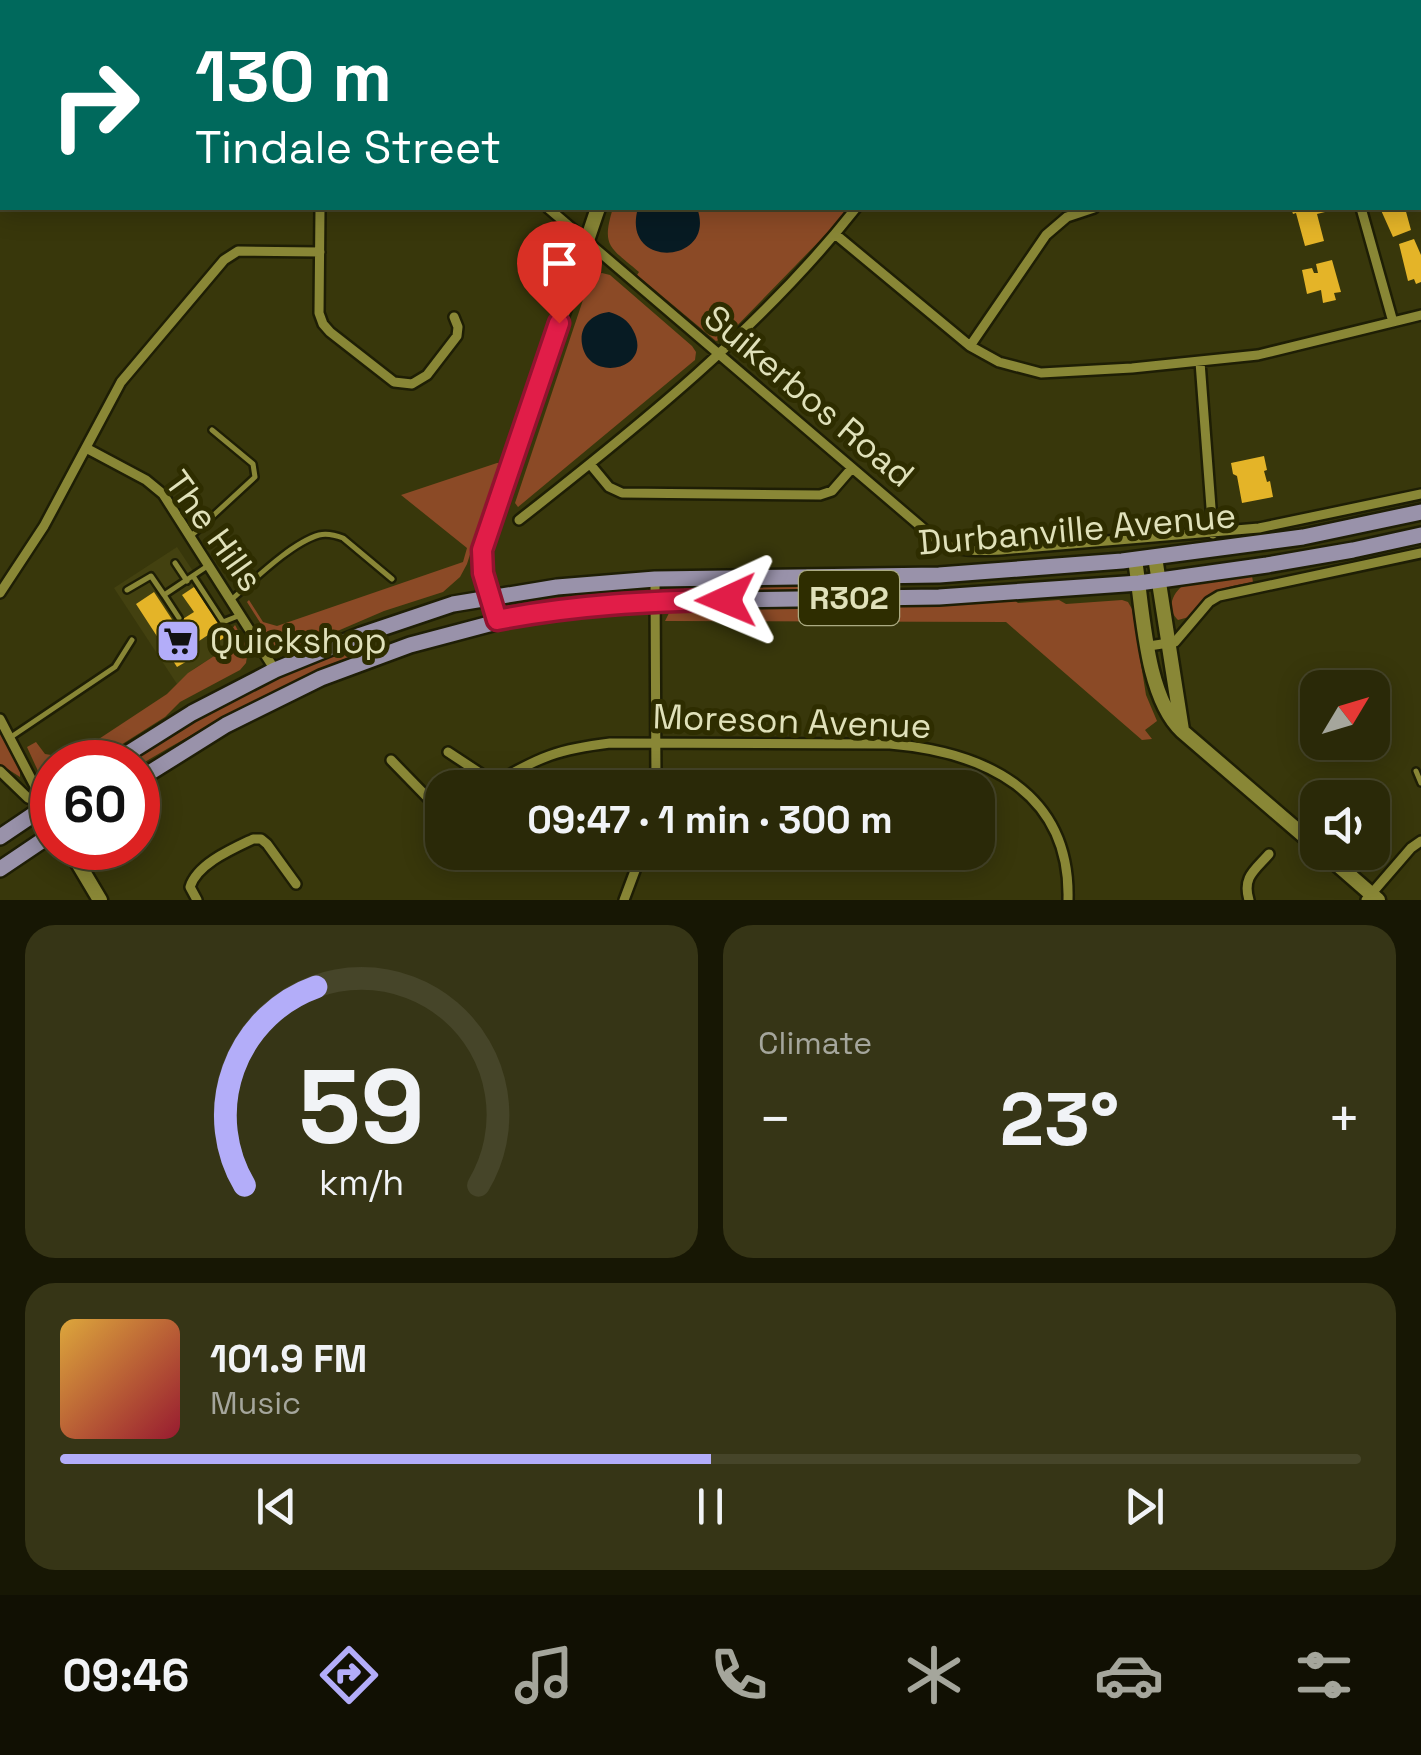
<!DOCTYPE html>
<meta charset="utf-8">
<style>
body{margin:0;font-family:"Space Grotesk",sans-serif;background:#363516;color:#f1f3f6;height:100vh;display:flex;flex-direction:column;font-size:38px;white-space:nowrap}
*{box-sizing:border-box;margin:0}
p{font-size:32px;color:#a5a69c}
.icon{flex:none;width:55px;height:55px;fill:none;stroke:currentColor;stroke-width:2;stroke-linecap:round;stroke-linejoin:round}
.map{position:relative;height:900px;overflow:hidden}
.sheet{display:flex;flex-direction:column;gap:25px;padding:25px;background:#171704;flex:1}
.sheet>*{flex:none}
.banner{position:absolute;left:0px;top:0px;width:1422px;height:210px;box-shadow:0 5px 25px #0003,0 0 0 2px #464529;background:#00695c;color:#fff;overflow:hidden}
.needle{width:65px;rotate:52deg}
.buttons{position:absolute;left:1300px;top:670px;display:grid;gap:20px}
.buttons a{display:grid;place-items:center;width:90px;height:90px;border-radius:20px;background:#2a2908;box-shadow:0 5px 25px #0003,0 0 0 2px #464529;font-size:50px}
.speed{position:absolute;left:30px;top:740px;display:flex;gap:20px;font-size:50px;font-weight:700;text-align:center}
.speed>*{display:grid;place-content:center;width:130px;height:130px;border-radius:50%;background:#2a2908;box-shadow:0 5px 25px #0003,0 0 0 2px #464529;line-height:1}
.speed .limit{border:15px solid #d22;background:#fff;color:#111}
.pin{position:absolute;display:grid;place-items:center;width:85px;height:85px;color:#fff;margin:-102px -42px;border-radius:50% 50% 50% 0;rotate:-45deg;box-shadow:0 0 10px #0007}
.pin .icon{rotate:45deg}
.me{position:absolute;width:110px;margin:-55px;rotate:269deg;stroke-linejoin:round;filter:drop-shadow(0 0 8px #0008)}
.turn{display:flex;align-items:center;gap:35px;height:210px;padding:0 30px;font-size:45px}
.turn .icon{width:130px;height:130px;stroke-width:2.5}
.turn b{display:block;font-size:70px;line-height:85px}
.big{font-size:75px;font-weight:600;line-height:1.1}
.sheet .widget{flex:1;display:flex;flex-direction:column;justify-content:center;gap:15px;min-width:0;padding:0 35px;border-radius:30px;background:#363516}
.sheet .dial{align-items:center;gap:0}
.dial svg{height:260px;overflow:visible;fill:none;stroke:#464529;stroke-width:7;stroke-linecap:round;text-anchor:middle}
.dial text{fill:#f1f3f6;stroke:none}
.song{display:flex;align-items:center;gap:30px}
.cover{width:120px;height:120px;border-radius:15px;background:linear-gradient(135deg,hsl(40 70% 55%),hsl(350 70% 35%))}
.played{height:10px;border-radius:5px;background:linear-gradient(90deg,#b3adf9 50%,#464529 50%)}
.keys{display:flex;justify-content:space-around;direction:ltr}
.heat{display:flex;justify-content:space-between;align-items:center;font-size:55px;direction:ltr}
.sheet .tiles{flex:1;display:grid;gap:25px;grid-template-columns:1fr 1fr}
.widget:last-child{grid-column:span 2}
.trip{position:absolute;left:425px;top:770px;width:570px;height:100px;border-radius:30px;background:#2a2908;box-shadow:0 5px 25px #0003,0 0 0 2px #464529;font-weight:600;line-height:100px;text-align:center}
.tab-bar{display:flex;height:160px;justify-content:space-around;align-items:center;background:#111003;color:#a5a69c}
.tab-bar .icon{width:70px;height:70px}
.tab-bar .on{color:#b3adf9}
.tab-bar b{font-size:45px;color:#f1f3f6}
.map>svg:first-child{display:block}
.built{fill:#434110}
.green{fill:#8b4a26}
.water{fill:#071b23}
.building{fill:#e4b428}
.lines{fill:none;stroke-linecap:round;stroke-linejoin:round}
.lane-casing{stroke:#1e1e05;stroke-width:10}
.street-casing{stroke:#1e1e05;stroke-width:14}
.secondary-casing{stroke:#1e1e05;stroke-width:19}
.primary-casing{stroke:#1e1e05;stroke-width:20}
.lane{stroke:#898736;stroke-width:5}
.street{stroke:#898736;stroke-width:9}
.secondary{stroke:#898736;stroke-width:14}
.primary{stroke:#9992aa;stroke-width:15}
.route-casing{stroke:#92132f;stroke-width:25}
.route{stroke:#e11d48;stroke-width:18}
.labels{text-anchor:middle;dominant-baseline:central;stroke-width:10;stroke-linejoin:round;paint-order:stroke}
.shield{fill:#2e2d00;stroke:#abab82;stroke-width:2.5}
.shield-label{font-size:32px;font-weight:bold;fill:#e0e1ba}
.street-label{font-size:35px;fill:#e0e1ba;stroke:#2e2d00}
.poi-label{font-size:35px;fill:#e0e1ba;stroke:#2e2d00;text-anchor:start}
</style>
<div class="map">
<svg width="1421" height="900" viewBox="0 0 1421 900">
<rect width="100%" height="100%" fill="#38370b"/>
<path class="built" d="M177,547L234,633L233,636L229,640L232,645L195,668L177,684L114,588Z"/>
<path class="green" d="M586,0H1119L1110,2H591Z
M613,208H848L832,228L725,338L716,341L637,275L639,272C610,247 601,247 613,208Z
M602,273L610,275L692,346L696,352L695,360L518,507L515,503L589,282L594,275Z
M497,463H499L467,564L460,577L443,592L384,611L291,651H281L275,646L247,602L249,600L263,622L277,626L463,562L467,548L401,495Z
M1252,576L1253,582C1218,589 1211,588 1189,617L1178,620C1166,609 1172,595 1182,586Z
M710,585H850V591L684,592V588Z
M1014,600L1018,603L1059,600L1066,604L1122,600L1128,602L1132,609L1146,695L1157,721L1145,730L1152,739L1142,740L1006,622L665,621L670,611L678,607L897,606Z
M235,625L248,649L246,663L240,670L180,702L165,717L94,762H52V787L43,782L27,747L36,742L45,754L70,758L167,694L188,673L231,645L228,640L233,636L232,629Z
M364,642L368,652C288,682 211,722 138,766V762H128C203,713 281,674 364,642Z
M0,731L20,771V777L0,764Z"/>
<path class="water" d="M638,208H697C718,264 620,271 638,208Z
M609,312C620,315 628,320 633,330C655,370 588,384 582,344C579,326 592,314 609,312Z"/>
<path class="building" d="M1291,208H1324L1325,212L1317,214L1324,241L1305,246L1296,213L1293,214Z
M1380,208H1405L1411,230L1393,237Z
M1414,239L1421,255V282L1416,284L1414,279L1408,281L1399,244Z
M1332,260L1341,292L1334,293L1336,300L1323,303L1321,290L1307,294L1302,270L1312,268L1314,273H1318L1316,264Z
M1264,456L1267,470L1264,471L1267,482L1270,481L1273,497L1242,503L1237,476L1233,474L1231,463Z
M194,587L227,636L214,644L208,635L190,647L196,656L177,667L136,604L154,592L175,624L194,612L182,595Z"/>
<g class="lines">
<defs>
<path id="lane" d="M1014,0L1016,2
M190,537L255,477L253,464L212,430
M175,563L187,581
M193,576L223,622L238,616
M127,590L151,576L164,595
M231,600C253,581 291,543 319,535C328,533 335,535 343,538L392,579
M179,618L164,595L209,565
M11,737L115,667L132,640
M1416,771L1421,783"/>
<path id="street" d="M324,0L325,2
M253,2L256,0
M1259,2L1264,0
M0,97L2,96
M1420,130H1421
M320,208L319,313L323,324L330,332L394,382L412,384L427,375L457,336L458,327L454,317
M548,208L933,537C954,553 976,551 1001,550L1259,528L1421,494
M1361,208L1393,322
M835,234L970,346L999,362L1041,373L1132,368L1258,355L1421,315
M970,346L1046,235L1067,217L1094,208
M1200,362L1213,534
M86,448L146,480L163,494L275,670
M590,464L609,487L622,493L820,495L832,491L852,468
M519,520C639,426 761,328 856,208
M655,579L656,788
M0,593L44,526L121,382L224,260L238,251L320,252
M1149,646L1175,642L1209,602L1219,596L1421,553
M0,719L38,792L44,808
M448,752L495,783C539,757 559,749 610,743L890,744C985,752 1071,792 1068,900
M391,760L427,797L442,808
M0,771L28,798L41,803
M197,900L190,887C197,864 232,849 253,839H261L267,844L296,884
M624,900L642,852
M1249,900C1242,877 1255,870 1269,854
M1366,900L1411,848L1421,841"/>
<path id="secondary" d="M1155,557L1182,730
M1135,560C1143,609 1145,696 1182,731L1318,848
M497,620L483,573L482,550L598,208
M69,848L100,900
M1323,852L1378,900"/>
<path id="primary" d="M537,0L542,2
M1185,2L1191,0
M114,762L192,713L275,670L361,635L453,604L557,587L655,579L939,575L1122,561L1303,537L1421,512
M138,780L226,725L321,678L410,645L527,614L655,601L939,597L1139,583L1267,565L1353,550L1421,535
M0,837L52,802
M0,869L52,834"/>
</defs>
<use href="#lane" class="lane-casing"/>
<use href="#street" class="street-casing"/>
<use href="#secondary" class="secondary-casing"/>
<use href="#primary" class="primary-casing"/>
<use href="#lane" class="lane"/>
<use href="#street" class="street"/>
<use href="#secondary" class="secondary"/>
<use href="#primary" class="primary"/>
</g>
<g class="lines">
<defs>
<path id="route" d="M559,323L482,550L483,573L497,620C573,605 649,601 726,600"/>
</defs>
<use href="#route" class="route-casing"/>
<use href="#route" class="route"/>
</g>
<defs>
<symbol id="supermarket-square" viewBox="-11 -11 22 22"><rect x="-9" y="-9" width="18" height="18" rx="4" fill="#b3adf9" stroke="#2e2d00"/><path d="M-6-5.5h2.5l.6 2H6L4.5 2H-2.5L-4.4-4H-6ZM-1.5 3.2a1.3 1.3 0 1 0 .1 0ZM3 3.2a1.3 1.3 0 1 0 .1 0Z" fill="#111"/></symbol>
</defs>
<g fill-rule="evenodd">
<use href="#supermarket-square" x="153" y="616" width="50" height="50"/>
</g>
<g class="labels">
<rect class="shield" x="799" y="571" width="100" height="54" rx="8"/>
<g class="shield-label">
<text x="849" y="598">R302</text>
</g>
<g class="street-label">
<text transform="translate(809 396) rotate(40)">Suikerbos Road</text>
<text transform="translate(1077 529) rotate(-5)">Durbanville Avenue</text>
<text transform="translate(214 531) rotate(54)">The Hills</text>
<text transform="translate(792 721) rotate(2)">Moreson Avenue</text>
</g>
<g class="poi-label">
<text x="210" y="641">Quickshop</text>
</g>
</g>
</svg>
<div class="buttons">
<a><svg class="needle" viewBox="-14 -14 28 28"><path d="M0-13l5 13h-10z" fill="#e53935"/><path d="M0 13l5-13h-10z" fill="#a5a69c"/></svg></a>
<a><svg class="icon" aria-label="sound" viewBox="0 0 24 24"><path d="M4 9h4l5-4v14l-5-4H4zM17 9q2 3 0 6"/></svg></a>
</div>
<div class="speed"><div class="limit">60</div></div>
<div class="pin" style="left:559px;top:323px;background:#d93025"><svg class="icon" aria-label="arrive" viewBox="0 0 24 24"><path d="M6 21V4h12l-3 4 3 4H6"/></svg></div>
<svg class="me" style="left:726px;top:600px" viewBox="-20 -20 40 40"><path d="M0-17L14 15 0 8-14 15z" fill="#e11d48" stroke="#fff" stroke-width="4"/></svg>
<div class="trip">09:47 · 1 min · 300 m</div>
<div class="banner">
<div class="turn"><svg class="icon" aria-label="right" viewBox="0 0 24 24"><path d="M7 20v-9h11M14 6l5 5-5 5"/></svg><div><b>130 m</b>Tindale Street</div></div>
</div>
</div>
<section class="sheet">
<div class="tiles">
<div class="widget dial"><svg viewBox="0 0 100 80">
<path d="M14 69A42 42 0 1 1 86 69"/>
<path d="M14 69A42 42 0 0 1 36 8" stroke="#b3adf9"/>
<text x="50" y="56" font-size="32" font-weight="700">59</text>
<text x="50" y="72" font-size="11">km/h</text>
</svg></div>
<div class="widget"><p>Climate</p>
<div class="heat"><a>−</a><b class="big">23°</b><a>+</a></div>
</div>
<div class="widget">
<div class="song"><i class="cover"></i><div><b>101.9 FM</b><p>Music</p></div></div>
<div class="played"></div>
<div class="keys"><svg class="icon" aria-label="previous" viewBox="0 0 24 24"><path d="M18 5L8 12l10 7zM5 5v14"/></svg><svg class="icon" aria-label="pause" viewBox="0 0 24 24"><path d="M8 5v14M16 5v14"/></svg><svg class="icon" aria-label="next" viewBox="0 0 24 24"><path d="M6 5l10 7-10 7zM19 5v14"/></svg></div>
</div>
</div>
</section>
<nav class="tab-bar">
<b>09:46</b>
<svg class="icon on" aria-label="directions" viewBox="0 0 24 24"><path d="M12 3l9 9-9 9-9-9zM9 14v-3h6M13 9l2 2-2 2"/></svg>
<svg class="icon" aria-label="music" viewBox="0 0 24 24"><path d="M9 18V5l10-2v13"/><circle cx="6" cy="18" r="3"/><circle cx="16" cy="16" r="3"/></svg>
<svg class="icon" aria-label="phone" viewBox="0 0 24 24"><path d="M5 4h4l2 5-3 2q2 4 5 5l2-3 5 2v4C11 20 4 13 5 4z"/></svg>
<svg class="icon" aria-label="climate" viewBox="0 0 24 24"><path d="M12 3v18M4 7l16 10M4 17L20 7"/></svg>
<svg class="icon" aria-label="car" viewBox="0 0 24 24"><path d="M5 17H2v-5l4-1 3-4h7l3 4 3 1v5h-3M9 17h6M6 11h13"/><circle cx="7" cy="17" r="2"/><circle cx="17" cy="17" r="2"/></svg>
<svg class="icon" aria-label="filters" viewBox="0 0 24 24"><path d="M4 7h16M4 17h16"/><circle cx="9" cy="7" r="2"/><circle cx="15" cy="17" r="2"/></svg>
</nav>
